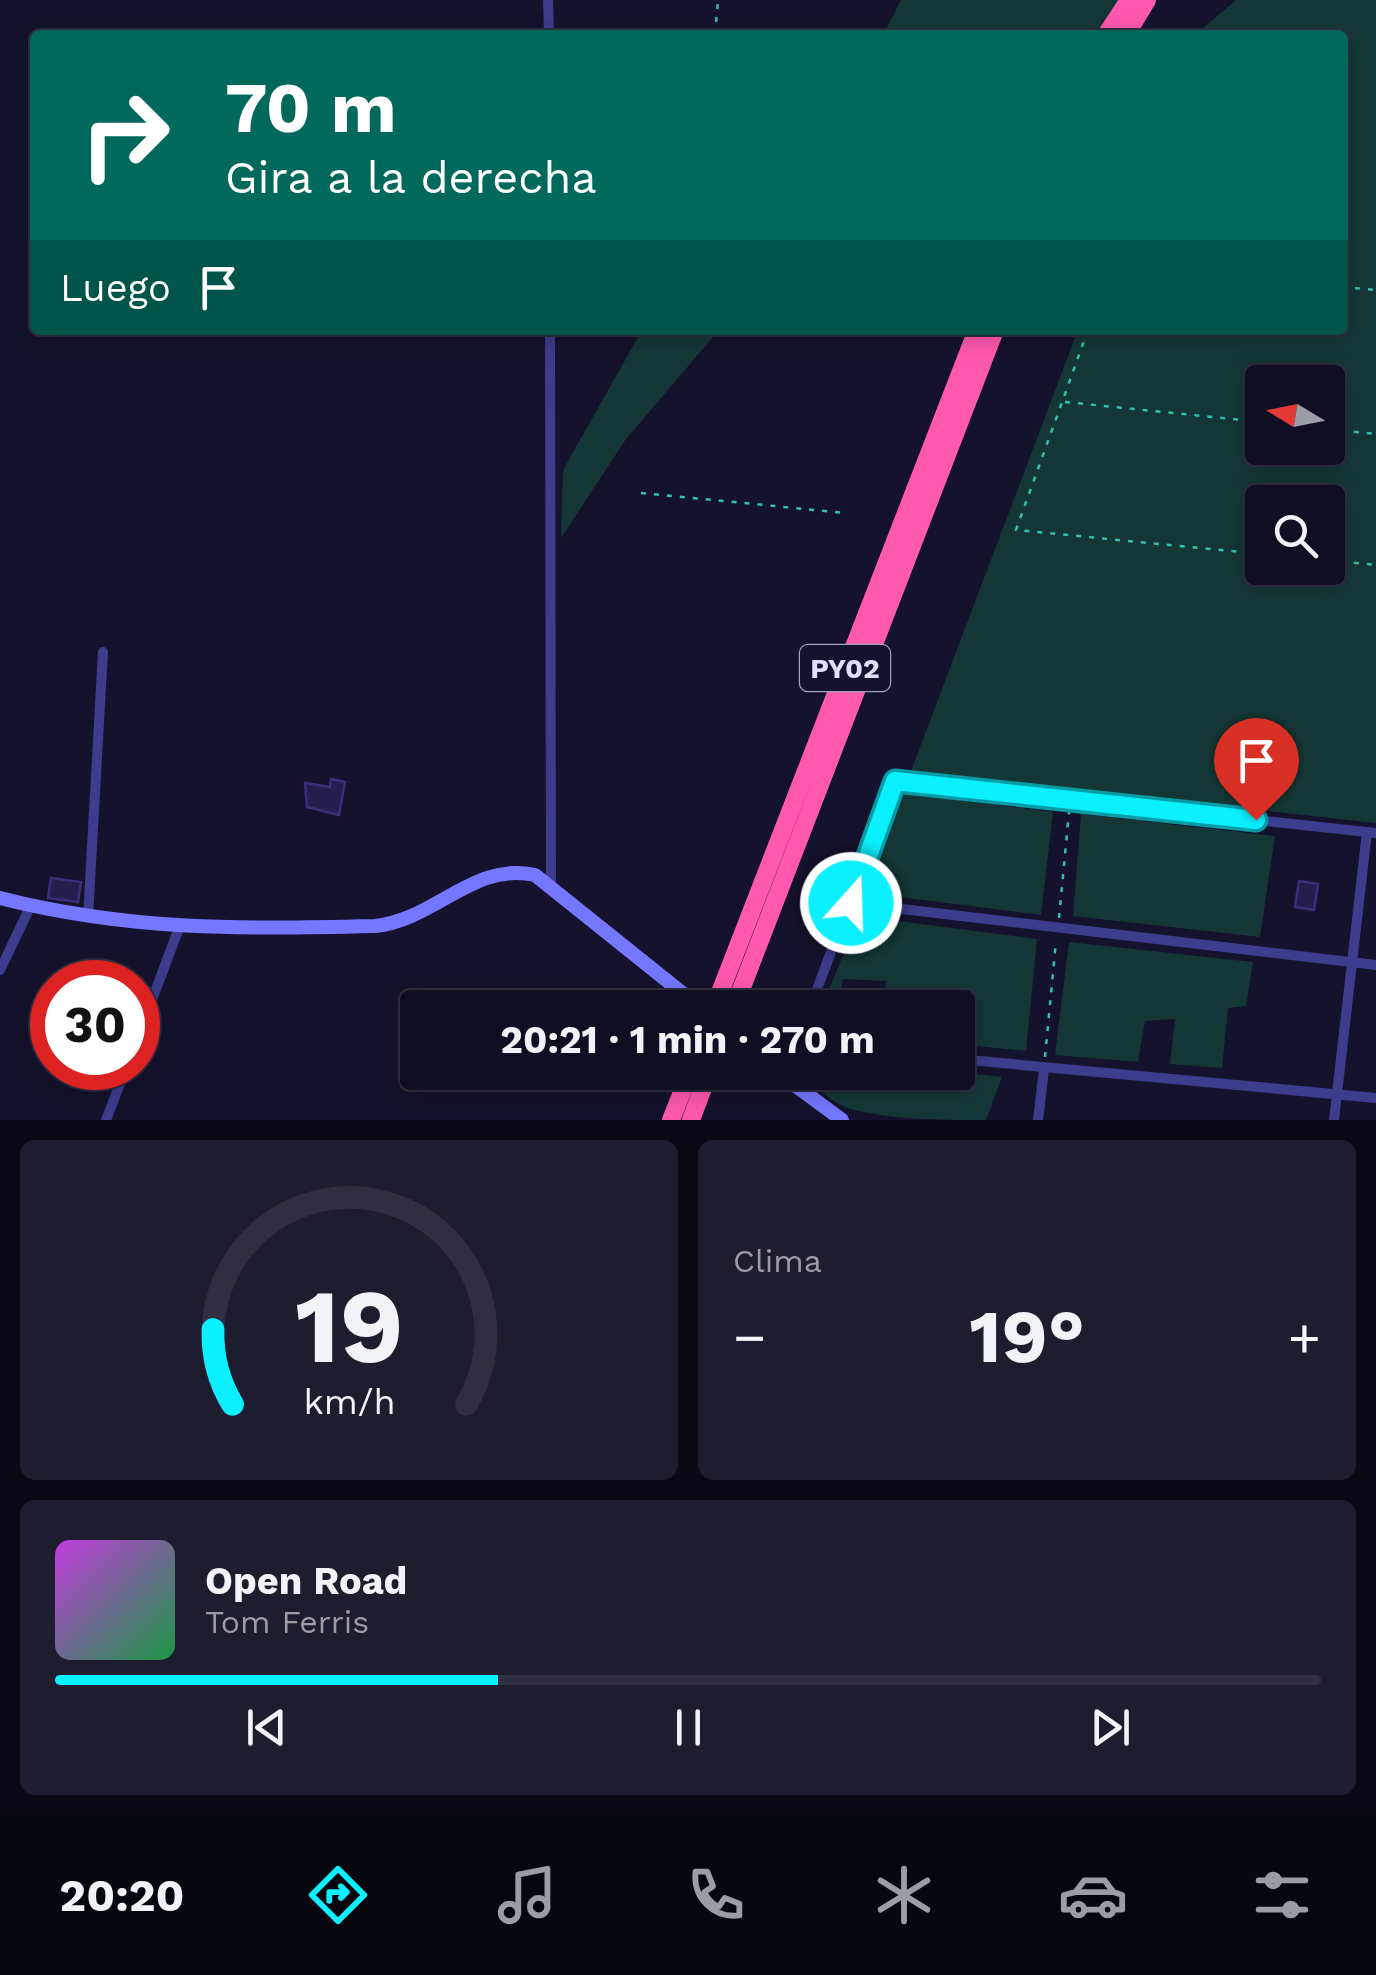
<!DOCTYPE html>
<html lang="es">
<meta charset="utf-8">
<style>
body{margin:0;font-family:"Work Sans",sans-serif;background:#1e1c2f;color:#f1f3f6;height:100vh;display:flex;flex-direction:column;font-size:38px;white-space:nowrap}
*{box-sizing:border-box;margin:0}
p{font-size:32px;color:#9c9ca5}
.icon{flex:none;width:55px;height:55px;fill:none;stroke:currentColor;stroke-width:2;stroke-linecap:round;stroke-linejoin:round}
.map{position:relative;height:1120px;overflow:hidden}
.side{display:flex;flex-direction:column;gap:20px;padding:20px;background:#090813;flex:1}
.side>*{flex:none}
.top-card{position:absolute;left:30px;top:30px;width:1318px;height:305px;border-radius:10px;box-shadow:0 5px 25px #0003,0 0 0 2px #302e40;background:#00695c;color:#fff;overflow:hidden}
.needle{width:65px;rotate:280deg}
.tools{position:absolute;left:1245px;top:365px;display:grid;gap:20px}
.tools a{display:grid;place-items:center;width:100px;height:100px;border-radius:10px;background:#100e22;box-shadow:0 5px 25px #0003,0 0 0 2px #302e40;font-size:50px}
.speed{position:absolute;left:30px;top:960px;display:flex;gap:20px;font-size:50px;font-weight:700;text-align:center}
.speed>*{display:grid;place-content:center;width:130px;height:130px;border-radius:50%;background:#100e22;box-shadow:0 5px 25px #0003,0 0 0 2px #302e40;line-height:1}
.speed .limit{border:15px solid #d22;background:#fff;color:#111}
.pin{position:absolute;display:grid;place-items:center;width:85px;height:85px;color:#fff;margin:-102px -42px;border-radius:50% 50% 50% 0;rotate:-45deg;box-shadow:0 0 10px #0007}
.pin .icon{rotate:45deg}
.me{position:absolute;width:110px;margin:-55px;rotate:20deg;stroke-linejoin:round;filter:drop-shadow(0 0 8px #0008)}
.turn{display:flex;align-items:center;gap:35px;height:210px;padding:0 30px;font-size:45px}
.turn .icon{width:130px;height:130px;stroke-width:2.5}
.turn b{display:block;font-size:70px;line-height:85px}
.then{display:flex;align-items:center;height:95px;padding:0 30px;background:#0003;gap:20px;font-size:38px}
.big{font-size:75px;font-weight:700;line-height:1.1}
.side .widget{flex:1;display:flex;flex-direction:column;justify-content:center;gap:15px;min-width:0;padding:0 35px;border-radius:15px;background:#1e1c2f}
.side .dial{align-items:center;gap:0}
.dial svg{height:260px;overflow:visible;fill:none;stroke:#302e40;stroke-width:7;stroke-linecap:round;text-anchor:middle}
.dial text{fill:#f1f3f6;stroke:none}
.song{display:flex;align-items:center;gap:30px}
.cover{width:120px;height:120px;border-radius:15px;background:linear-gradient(135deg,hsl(290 70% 55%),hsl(140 70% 35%))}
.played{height:10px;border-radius:5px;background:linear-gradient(90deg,#0af0ff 35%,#302e40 35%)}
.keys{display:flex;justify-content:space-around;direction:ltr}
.heat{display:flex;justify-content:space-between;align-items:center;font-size:55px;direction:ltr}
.side .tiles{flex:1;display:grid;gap:20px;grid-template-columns:1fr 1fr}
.widget:last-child{grid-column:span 2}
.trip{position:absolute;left:400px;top:990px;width:575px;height:100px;border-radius:10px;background:#100e22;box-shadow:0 5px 25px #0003,0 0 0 2px #302e40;font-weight:700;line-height:100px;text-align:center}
.tabs{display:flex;height:160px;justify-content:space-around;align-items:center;background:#06060e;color:#9c9ca5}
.tabs .icon{width:70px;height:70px}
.tabs .active{color:#0af0ff}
.tabs b{font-size:45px;color:#f1f3f6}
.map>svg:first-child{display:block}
.green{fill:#143735;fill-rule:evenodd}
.building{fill:#251d4e;stroke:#3b2f7b;stroke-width:2.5}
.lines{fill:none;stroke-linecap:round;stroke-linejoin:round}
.path{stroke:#30c1b2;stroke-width:2.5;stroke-dasharray:5 8;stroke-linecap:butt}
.street{stroke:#3c3d8c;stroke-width:10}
.secondary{stroke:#7577ff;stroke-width:14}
.highway{stroke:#ff59af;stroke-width:18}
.route-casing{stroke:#069ca6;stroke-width:25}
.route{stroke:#0af0ff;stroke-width:18}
.labels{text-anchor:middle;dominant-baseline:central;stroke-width:10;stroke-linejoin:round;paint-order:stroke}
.shield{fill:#15122d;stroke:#a3a1c0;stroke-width:2.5}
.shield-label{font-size:28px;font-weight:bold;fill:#e0deff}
</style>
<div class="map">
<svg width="1376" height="1120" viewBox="0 0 1376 1120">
<rect width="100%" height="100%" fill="#15122d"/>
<path class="green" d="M901,0H1139L1113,35H883Z
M1236,0H1376V823L911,771L1078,330H1342V35H1195ZM1328,382V448H1262V382ZM1262,502H1328V568H1262Z
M642,330H719L626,439L561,538L563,470Z
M904,793L1053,812L1041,915L868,893Z
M1081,814L1275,836L1260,937L1073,916Z
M859,916L1037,939L1026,1051L958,1044V1008L884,1007L886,981L843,979L836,1007H822Z
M1069,942L1253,962L1246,1006L1228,1008L1222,1068L1170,1064L1175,1019L1145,1021L1138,1062L1055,1055Z
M958,1072L1002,1077L986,1120C942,1120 884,1120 844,1107C828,1099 814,1084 799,1074Z"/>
<path class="building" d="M331,779L345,782L339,815L307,807L305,783L330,787Z
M51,878L81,882L78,902L48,898Z
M1299,881L1318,884L1314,910L1295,907Z"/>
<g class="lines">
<path class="path" d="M715,35L718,0
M1342,287L1376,290
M1088,330L1016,530L1262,554
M1065,402L1262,422
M1328,429L1376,434
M641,493L846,513
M1328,560L1376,565
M1059,918L1069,812
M1045,1057L1056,941"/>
<path class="street" d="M548,0L549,35
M550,330L551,889
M851,903L1376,965
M88,917L103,652
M0,970L31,905
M810,1008L895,781L1376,833
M138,1037L179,928
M958,1059L1376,1098
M106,1120L126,1068
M1038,1120L1044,1069
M1334,1120L1367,832"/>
<path class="secondary" d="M0,898C130,931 242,929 375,926C435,920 474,861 535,875L701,1008
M777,1072L842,1120"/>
<path class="highway" d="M1106,35L1129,0
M1126,35L1147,0
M714,1008L977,330
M734,1008L995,330
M671,1120L690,1072
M691,1120L709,1072"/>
</g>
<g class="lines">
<defs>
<path id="route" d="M851,903L895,781L1256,820"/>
</defs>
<use href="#route" class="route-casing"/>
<use href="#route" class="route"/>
</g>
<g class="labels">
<rect class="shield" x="800" y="645" width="90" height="46" rx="8"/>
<g class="shield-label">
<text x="845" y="668">PY02</text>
</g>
</g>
</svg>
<div class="tools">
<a><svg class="needle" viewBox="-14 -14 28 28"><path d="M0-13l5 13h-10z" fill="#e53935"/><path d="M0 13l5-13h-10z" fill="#9c9ca5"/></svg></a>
<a><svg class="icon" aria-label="search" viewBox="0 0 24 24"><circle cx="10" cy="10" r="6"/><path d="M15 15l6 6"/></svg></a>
</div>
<div class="speed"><div class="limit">30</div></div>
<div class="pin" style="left:1256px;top:820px;background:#d93025"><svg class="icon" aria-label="arrive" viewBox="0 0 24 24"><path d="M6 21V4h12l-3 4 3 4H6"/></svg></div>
<svg class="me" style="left:851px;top:903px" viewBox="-20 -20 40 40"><circle r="17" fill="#0af0ff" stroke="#fff" stroke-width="3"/><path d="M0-11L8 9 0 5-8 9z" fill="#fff"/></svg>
<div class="trip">20:21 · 1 min · 270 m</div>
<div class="top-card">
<div class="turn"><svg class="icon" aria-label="right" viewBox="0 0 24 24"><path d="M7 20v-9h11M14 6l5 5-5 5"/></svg><div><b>70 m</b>Gira a la derecha</div></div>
<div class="then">Luego<svg class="icon" aria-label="arrive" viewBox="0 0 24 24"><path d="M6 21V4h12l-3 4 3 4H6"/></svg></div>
</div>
</div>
<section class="side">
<div class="tiles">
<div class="widget dial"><svg viewBox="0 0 100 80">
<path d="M14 69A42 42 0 1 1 86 69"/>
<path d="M14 69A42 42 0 0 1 8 46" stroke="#0af0ff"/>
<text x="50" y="56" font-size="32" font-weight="700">19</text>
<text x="50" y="72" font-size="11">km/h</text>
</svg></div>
<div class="widget"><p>Clima</p>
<div class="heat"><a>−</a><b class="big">19°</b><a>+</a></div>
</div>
<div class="widget">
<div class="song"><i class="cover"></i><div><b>Open Road</b><p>Tom Ferris</p></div></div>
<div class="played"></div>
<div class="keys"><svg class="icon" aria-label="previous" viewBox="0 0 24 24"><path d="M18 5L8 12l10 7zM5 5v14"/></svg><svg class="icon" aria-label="pause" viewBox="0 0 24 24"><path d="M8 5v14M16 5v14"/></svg><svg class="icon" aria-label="next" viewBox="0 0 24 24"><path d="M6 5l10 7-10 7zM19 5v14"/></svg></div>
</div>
</div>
</section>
<nav class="tabs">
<b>20:20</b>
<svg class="icon active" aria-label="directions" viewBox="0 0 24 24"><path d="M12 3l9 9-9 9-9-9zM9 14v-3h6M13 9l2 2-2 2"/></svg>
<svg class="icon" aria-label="music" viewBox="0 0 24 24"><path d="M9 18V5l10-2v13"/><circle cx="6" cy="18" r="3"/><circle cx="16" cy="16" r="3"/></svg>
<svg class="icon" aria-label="phone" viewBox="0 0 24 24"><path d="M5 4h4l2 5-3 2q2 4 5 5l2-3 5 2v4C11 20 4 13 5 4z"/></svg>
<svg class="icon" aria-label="climate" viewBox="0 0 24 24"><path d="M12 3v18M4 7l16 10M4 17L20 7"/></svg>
<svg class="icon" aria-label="car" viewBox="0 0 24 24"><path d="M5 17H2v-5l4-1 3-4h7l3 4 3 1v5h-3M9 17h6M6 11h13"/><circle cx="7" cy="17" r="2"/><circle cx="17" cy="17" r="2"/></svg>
<svg class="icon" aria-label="filters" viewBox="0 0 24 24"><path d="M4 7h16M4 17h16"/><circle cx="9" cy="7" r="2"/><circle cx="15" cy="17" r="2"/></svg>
</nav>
